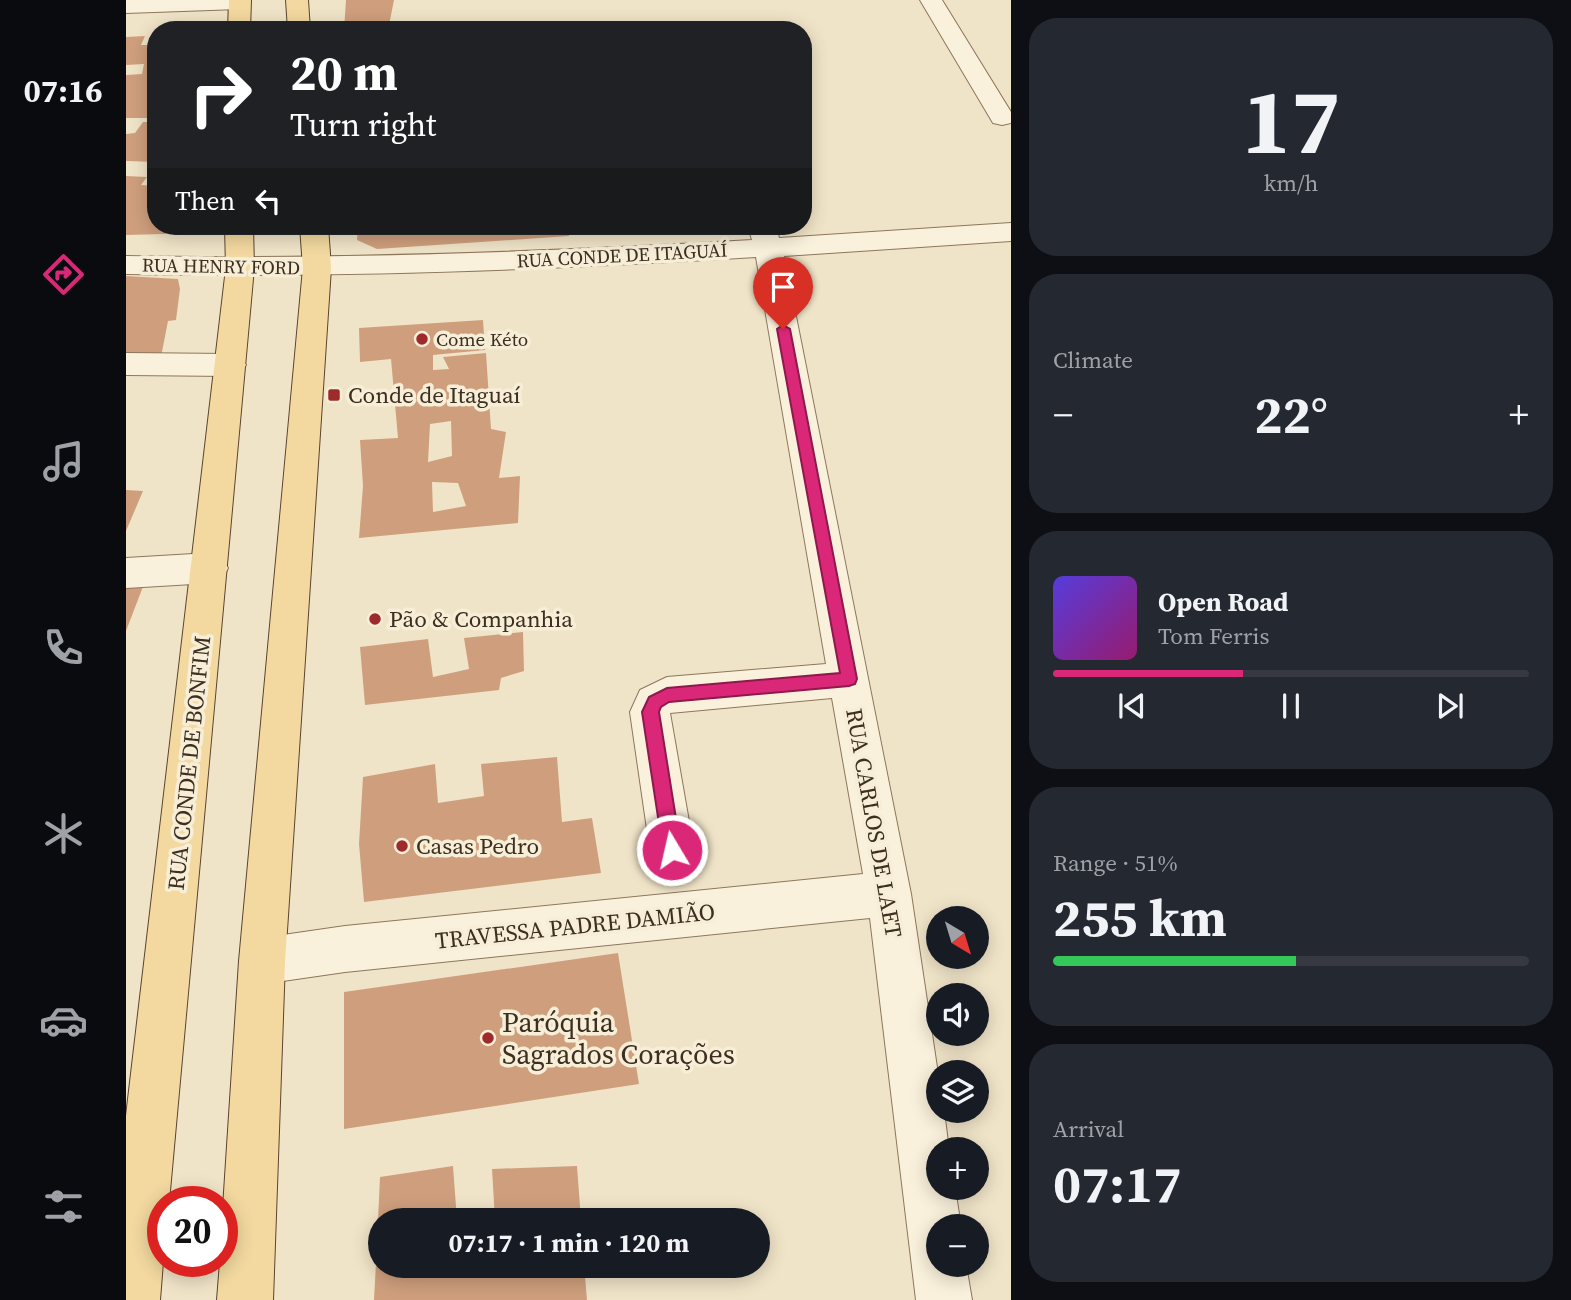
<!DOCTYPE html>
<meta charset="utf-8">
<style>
body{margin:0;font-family:"Source Serif 4",serif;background:#242831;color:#f1f3f6;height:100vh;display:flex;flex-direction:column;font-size:26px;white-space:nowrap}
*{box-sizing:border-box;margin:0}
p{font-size:23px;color:#9ea1a6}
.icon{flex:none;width:38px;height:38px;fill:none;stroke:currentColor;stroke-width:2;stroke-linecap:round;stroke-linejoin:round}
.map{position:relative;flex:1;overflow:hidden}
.drawer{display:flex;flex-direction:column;gap:18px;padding:18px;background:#0d0f14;width:560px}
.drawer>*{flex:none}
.banner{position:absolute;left:21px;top:21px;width:665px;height:214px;border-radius:28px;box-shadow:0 4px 18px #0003;background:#202124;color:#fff;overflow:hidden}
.needle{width:46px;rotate:142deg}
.fabs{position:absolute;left:800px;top:906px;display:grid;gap:14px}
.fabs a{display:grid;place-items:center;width:63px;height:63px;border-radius:50%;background:#171b24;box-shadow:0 4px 18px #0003;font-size:35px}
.speed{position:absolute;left:21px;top:1186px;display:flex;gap:14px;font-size:35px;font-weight:700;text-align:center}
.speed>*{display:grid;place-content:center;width:91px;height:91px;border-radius:50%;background:#171b24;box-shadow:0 4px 18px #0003;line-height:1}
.speed .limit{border:10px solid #d22;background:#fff;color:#111}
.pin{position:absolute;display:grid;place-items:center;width:60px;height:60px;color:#fff;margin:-72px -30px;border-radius:50% 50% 50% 0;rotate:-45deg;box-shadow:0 0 7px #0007}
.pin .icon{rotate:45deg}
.me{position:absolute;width:77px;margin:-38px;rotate:351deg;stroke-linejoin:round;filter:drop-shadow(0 0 5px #0008)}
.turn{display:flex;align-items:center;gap:24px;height:147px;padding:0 28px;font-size:32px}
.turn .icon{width:91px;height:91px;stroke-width:2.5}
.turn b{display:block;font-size:49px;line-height:60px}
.then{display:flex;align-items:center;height:66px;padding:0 28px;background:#0003;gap:14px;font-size:26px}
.big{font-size:52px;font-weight:700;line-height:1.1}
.drawer .tile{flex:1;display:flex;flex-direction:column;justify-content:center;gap:10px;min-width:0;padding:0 24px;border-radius:28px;background:#242831}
.drawer .dial{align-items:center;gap:0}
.dial b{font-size:91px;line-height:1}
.song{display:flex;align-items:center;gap:21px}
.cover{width:84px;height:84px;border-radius:10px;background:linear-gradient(135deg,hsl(250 70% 55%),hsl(320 70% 35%))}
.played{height:7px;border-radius:4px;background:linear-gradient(90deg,#db2777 40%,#363941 40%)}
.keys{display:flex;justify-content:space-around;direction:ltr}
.heat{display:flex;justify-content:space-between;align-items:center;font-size:38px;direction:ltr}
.charge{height:10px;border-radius:5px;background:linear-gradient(90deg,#34c759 51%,#363941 0)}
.trip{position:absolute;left:242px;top:1208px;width:402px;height:70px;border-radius:35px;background:#171b24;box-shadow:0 4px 18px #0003;font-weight:700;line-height:70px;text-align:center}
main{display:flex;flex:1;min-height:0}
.menu{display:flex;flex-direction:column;width:126px;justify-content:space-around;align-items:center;background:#090b0e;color:#9ea1a6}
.menu .icon{width:49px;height:49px}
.menu .selected{color:#db2777}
.menu b{font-size:32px;color:#f1f3f6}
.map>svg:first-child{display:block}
.building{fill:#cf9f7d;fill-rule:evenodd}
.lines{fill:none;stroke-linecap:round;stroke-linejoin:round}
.minor-casing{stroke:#8d765c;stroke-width:2}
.major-casing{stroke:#5b4430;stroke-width:2}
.minor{fill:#faf1dc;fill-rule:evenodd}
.major{fill:#f3d9a0;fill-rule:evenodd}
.route{fill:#db2777;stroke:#8e194d;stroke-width:2}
.poi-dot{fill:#9e2a2b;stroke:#f7eed8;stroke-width:2.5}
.labels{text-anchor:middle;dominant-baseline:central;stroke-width:7;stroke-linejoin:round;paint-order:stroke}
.far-street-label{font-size:19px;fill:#3d2e20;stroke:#f7eed8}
.far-poi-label{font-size:19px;fill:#3d2e20;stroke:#f7eed8;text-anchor:start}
.poi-label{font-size:23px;fill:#3d2e20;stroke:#f7eed8;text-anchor:start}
.street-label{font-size:23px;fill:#3d2e20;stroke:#f7eed8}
.near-poi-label{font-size:28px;fill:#3d2e20;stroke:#f7eed8;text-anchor:start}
</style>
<main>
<nav class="menu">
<b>07:16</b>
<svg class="icon selected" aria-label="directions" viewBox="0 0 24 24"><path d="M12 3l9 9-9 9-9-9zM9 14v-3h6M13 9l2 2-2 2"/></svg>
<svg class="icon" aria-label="music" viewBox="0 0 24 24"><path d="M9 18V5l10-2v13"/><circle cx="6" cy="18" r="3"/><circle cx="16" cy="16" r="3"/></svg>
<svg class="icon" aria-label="phone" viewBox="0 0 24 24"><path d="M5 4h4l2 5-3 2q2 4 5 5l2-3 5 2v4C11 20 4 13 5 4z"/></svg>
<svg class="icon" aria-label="climate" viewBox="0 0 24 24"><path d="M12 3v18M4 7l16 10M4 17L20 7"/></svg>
<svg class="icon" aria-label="car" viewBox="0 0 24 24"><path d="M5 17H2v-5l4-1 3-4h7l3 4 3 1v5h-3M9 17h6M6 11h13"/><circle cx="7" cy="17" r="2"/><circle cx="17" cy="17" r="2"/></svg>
<svg class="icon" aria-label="filters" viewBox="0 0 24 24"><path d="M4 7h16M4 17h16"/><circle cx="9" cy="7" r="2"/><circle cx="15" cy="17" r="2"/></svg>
</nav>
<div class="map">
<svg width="885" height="1300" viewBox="0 0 885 1300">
<rect width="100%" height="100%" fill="#f0e4c8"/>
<path class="building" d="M220,0H268L262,30H218Z
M19,36L15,45H30V118H0V75L16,74L18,64L0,65V37Z
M17,122H30V162L0,161V134L9,133Z
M0,176L21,177L15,185L30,186V226H53L39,234L0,235Z
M232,226H440L443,236L251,249L231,240Z
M0,276L52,279L54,289L50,320L42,321L35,357L0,356Z
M357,320L359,350L307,355V370L323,369L317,357L360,353L365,429L380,432L373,478L394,476L392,523L233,538L237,486L234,440L272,438L265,359L234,362L233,328ZM325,421L326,456L302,462L304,424ZM306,482L332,483L340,506L307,512Z
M0,490L17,491L0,531Z
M0,584H18L0,631Z
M397,632L398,671L375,678L373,690L239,705L234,647L302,639L307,677L343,669L338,638Z
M431,757L436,822L466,818L475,873L238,902L233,844L237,777L309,764L312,803L358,796L355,764Z
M492,953L513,1084L218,1129V992Z
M327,1166L331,1220H252L254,1177Z
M451,1166L455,1220H369L366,1169Z
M252,1226H254V1265H458L461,1300H248Z"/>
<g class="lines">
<defs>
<path id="minor" d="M0,0H123L124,2L121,7L113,9L0,13Z
M794,0H816L885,112V123L876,125L867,123Z
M885,223V241L658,256L785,894L812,1074V1111H818L823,1150H812V1188H829L835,1227H812V1265H840L846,1300H790L744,918L219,972L136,984L120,977L113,961L120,945L136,938L219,926L737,874L706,698L544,713L568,850L561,865L546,871L531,865L524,850L504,712L514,690L541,677L700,664L630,257C420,270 210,278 0,274V256C209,260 417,252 626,240L622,226H650L653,238Z
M0,353L104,354L115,357L120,365L115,373L104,376L0,375Z
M84,553L97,558L102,568L97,578L84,583L0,588V558Z"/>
<path id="major" d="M103,0H125L124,30H102Z
M160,0H182L184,30H162Z
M99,226H127L128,268L43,1202H37V1262L34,1300H0V1116L100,268Z
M174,226H202L205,268L159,961L147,1300H91L94,1262H96V1223L113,961L177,268Z"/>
</defs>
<use href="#minor" class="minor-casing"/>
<use href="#major" class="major-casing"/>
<use href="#minor" class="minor"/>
<use href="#major" class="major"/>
</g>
<path class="route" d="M657,325L664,329L731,679L729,684L723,686L543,702L535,707L533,712L555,850L553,856L546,859L540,856L537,850L516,712L523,697L541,688L714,673L651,329Z"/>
<g class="poi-dot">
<circle cx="296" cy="339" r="7"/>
<rect x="201" y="388" width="14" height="14" rx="3.5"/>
<circle cx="249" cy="619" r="7"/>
<circle cx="276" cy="846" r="7"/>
<circle cx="362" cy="1038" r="7"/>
</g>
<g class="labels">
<g class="far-street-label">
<text transform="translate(496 255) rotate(-3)">RUA CONDE DE ITAGUAÍ</text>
<text transform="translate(95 266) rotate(1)">RUA HENRY FORD</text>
</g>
<g class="far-poi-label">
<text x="310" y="339">Come Kéto</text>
</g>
<g class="poi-label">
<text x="222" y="395">Conde de Itaguaí</text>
<text x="263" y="619">Pão &amp; Companhia</text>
<text x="290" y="846">Casas Pedro</text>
</g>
<g class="street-label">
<text transform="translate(63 763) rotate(-84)">RUA CONDE DE BONFIM</text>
<text transform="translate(748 823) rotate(80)">RUA CARLOS DE LAET</text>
<text transform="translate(449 926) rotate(-6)">TRAVESSA PADRE DAMIÃO</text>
</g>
<g class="near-poi-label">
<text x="376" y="1022">Paróquia<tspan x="376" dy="32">Sagrados Corações</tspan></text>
</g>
</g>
</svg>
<div class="fabs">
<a><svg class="needle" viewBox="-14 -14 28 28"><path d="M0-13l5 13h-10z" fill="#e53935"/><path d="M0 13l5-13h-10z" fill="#9ea1a6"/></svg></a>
<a><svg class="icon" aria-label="sound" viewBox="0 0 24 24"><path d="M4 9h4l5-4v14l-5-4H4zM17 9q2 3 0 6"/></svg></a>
<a><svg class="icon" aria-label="layers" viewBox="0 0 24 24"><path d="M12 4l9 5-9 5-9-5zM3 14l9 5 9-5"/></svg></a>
<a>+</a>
<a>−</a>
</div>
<div class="speed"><div class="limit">20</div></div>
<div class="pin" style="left:657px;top:329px;background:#d93025"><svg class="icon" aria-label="arrive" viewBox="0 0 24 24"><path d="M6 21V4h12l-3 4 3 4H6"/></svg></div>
<svg class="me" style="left:546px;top:850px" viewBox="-20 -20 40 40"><circle r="17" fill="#db2777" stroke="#fff" stroke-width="3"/><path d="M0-11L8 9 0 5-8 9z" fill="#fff"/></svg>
<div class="trip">07:17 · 1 min · 120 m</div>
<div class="banner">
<div class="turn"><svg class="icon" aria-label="right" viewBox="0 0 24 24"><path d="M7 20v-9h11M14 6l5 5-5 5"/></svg><div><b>20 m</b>Turn right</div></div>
<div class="then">Then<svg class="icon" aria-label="left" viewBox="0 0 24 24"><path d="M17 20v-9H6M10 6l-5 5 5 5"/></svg></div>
</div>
</div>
<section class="drawer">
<div class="tile dial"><b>17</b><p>km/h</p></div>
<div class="tile"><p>Climate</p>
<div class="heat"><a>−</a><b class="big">22°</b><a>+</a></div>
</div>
<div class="tile">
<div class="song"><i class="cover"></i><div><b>Open Road</b><p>Tom Ferris</p></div></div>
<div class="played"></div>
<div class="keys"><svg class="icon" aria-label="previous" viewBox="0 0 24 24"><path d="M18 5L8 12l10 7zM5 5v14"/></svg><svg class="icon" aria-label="pause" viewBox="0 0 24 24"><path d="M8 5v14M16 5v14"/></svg><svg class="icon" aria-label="next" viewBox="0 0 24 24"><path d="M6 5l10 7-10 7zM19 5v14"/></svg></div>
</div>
<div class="tile"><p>Range · 51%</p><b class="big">255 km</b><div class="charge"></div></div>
<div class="tile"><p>Arrival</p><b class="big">07:17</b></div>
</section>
</main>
